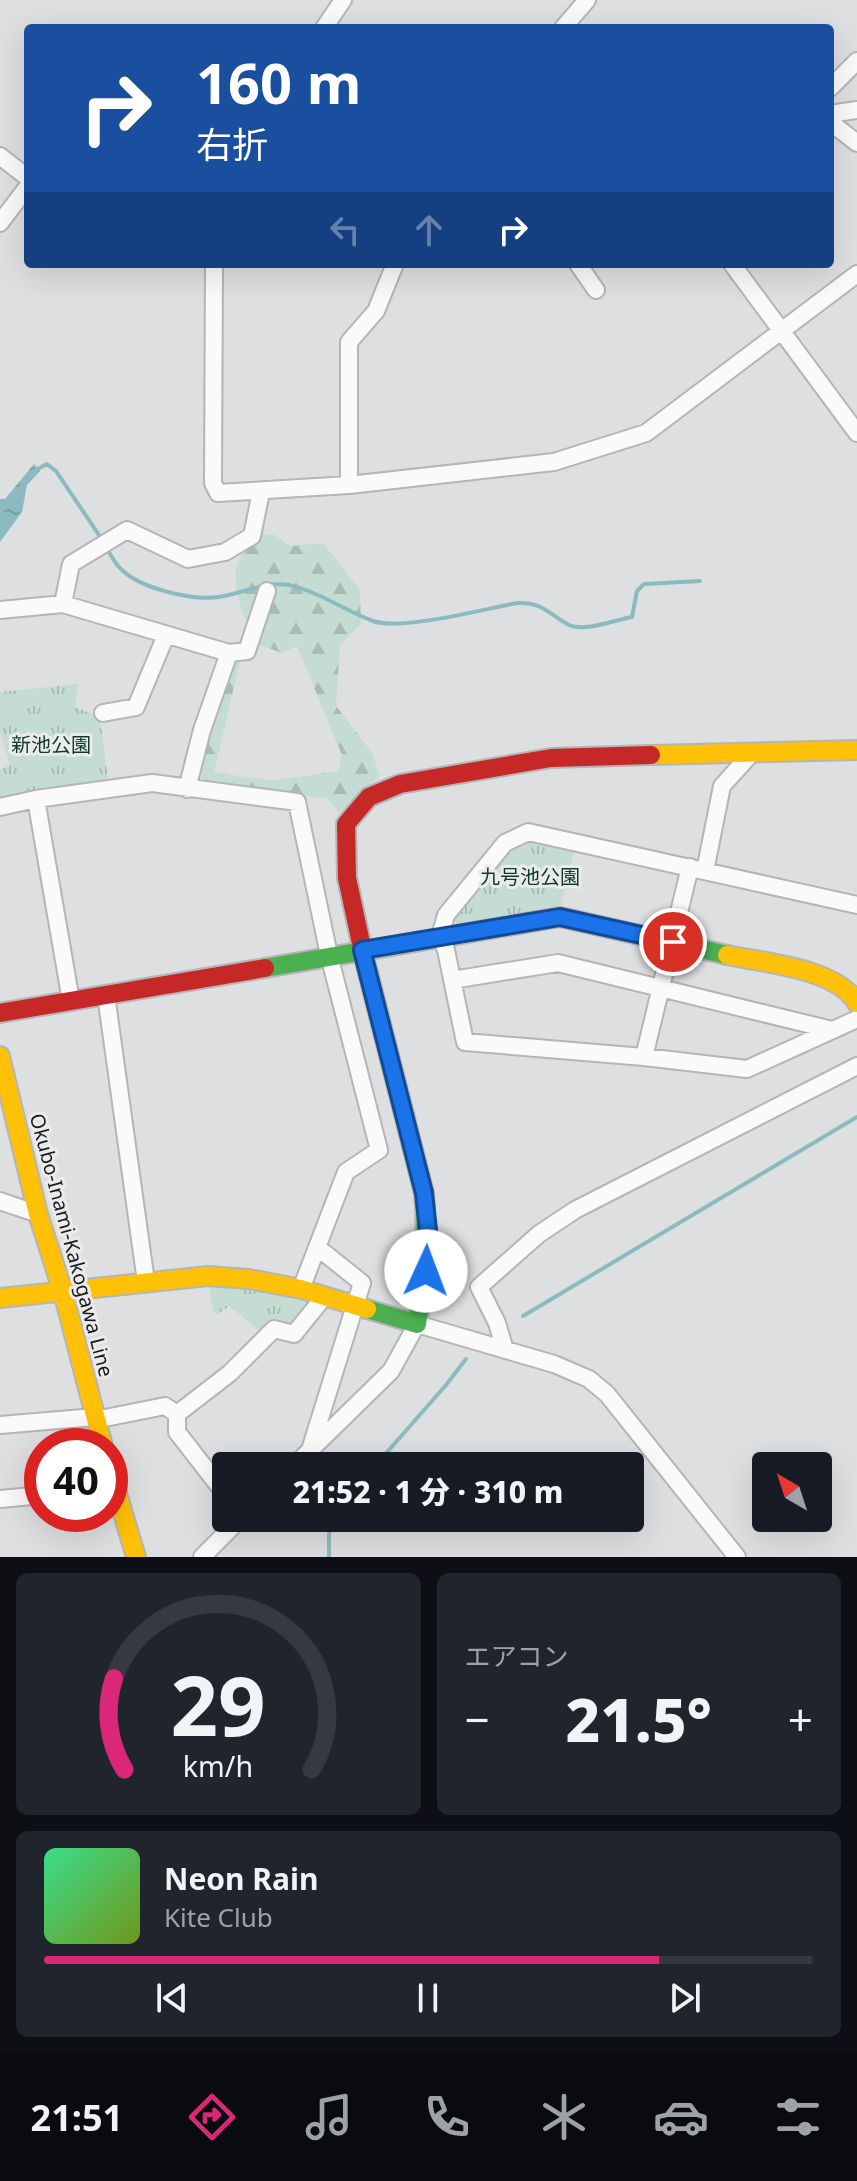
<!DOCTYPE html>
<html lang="ja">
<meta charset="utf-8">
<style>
body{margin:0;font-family:"Noto Sans","Noto Sans JP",sans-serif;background:#20242c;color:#f1f3f6;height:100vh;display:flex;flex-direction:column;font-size:30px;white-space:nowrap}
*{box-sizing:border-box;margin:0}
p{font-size:26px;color:#9ea1a6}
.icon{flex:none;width:44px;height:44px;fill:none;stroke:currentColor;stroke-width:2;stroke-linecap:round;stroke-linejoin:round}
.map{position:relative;height:1557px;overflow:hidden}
.sheet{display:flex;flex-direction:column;gap:16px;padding:16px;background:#0d0f14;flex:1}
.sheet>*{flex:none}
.hud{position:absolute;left:24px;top:24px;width:810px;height:244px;border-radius:8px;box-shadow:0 8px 32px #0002;background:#1a4fa0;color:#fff;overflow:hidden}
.needle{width:52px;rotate:321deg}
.buttons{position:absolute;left:752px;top:1452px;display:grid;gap:16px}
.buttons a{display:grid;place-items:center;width:80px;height:80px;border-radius:8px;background:#171b24;box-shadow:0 8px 32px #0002;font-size:40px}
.speed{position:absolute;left:24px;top:1428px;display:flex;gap:16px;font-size:40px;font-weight:700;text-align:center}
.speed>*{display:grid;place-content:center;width:104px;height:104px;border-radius:50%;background:#171b24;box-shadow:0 8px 32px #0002;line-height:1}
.speed .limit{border:12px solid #d22;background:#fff;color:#111}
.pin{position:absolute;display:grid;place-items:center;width:68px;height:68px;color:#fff;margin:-34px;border:4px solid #fff;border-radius:50%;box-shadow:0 2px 8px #0007}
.me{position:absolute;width:88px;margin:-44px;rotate:2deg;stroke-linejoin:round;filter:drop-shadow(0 0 6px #0008)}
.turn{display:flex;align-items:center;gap:28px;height:168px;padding:0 40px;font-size:36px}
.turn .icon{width:104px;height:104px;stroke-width:2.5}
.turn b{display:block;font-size:56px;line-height:68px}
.lanes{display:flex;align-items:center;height:76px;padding:0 40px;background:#0003;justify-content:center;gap:40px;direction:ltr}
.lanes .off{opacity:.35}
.big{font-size:60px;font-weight:800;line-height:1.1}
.sheet .card{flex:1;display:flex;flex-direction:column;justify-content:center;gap:12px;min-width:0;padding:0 28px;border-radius:12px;background:#20242c}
.sheet .dial{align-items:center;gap:0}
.dial svg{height:208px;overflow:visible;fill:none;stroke:#363941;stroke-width:7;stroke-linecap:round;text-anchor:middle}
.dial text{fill:#f1f3f6;stroke:none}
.song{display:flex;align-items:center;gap:24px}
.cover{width:96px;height:96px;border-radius:12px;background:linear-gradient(135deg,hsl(150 70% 55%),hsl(80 70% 35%))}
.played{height:8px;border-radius:4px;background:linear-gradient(90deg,#db2777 80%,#363941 80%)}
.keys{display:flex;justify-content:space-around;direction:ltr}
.heat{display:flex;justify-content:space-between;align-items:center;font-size:44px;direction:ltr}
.sheet .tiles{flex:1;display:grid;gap:16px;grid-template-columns:1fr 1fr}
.card:last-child{grid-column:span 2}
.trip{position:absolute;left:212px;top:1452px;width:432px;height:80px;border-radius:8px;background:#171b24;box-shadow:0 8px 32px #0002;font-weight:800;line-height:80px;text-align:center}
.dock{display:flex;height:128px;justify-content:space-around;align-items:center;background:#090b0e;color:#9ea1a6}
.dock .icon{width:56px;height:56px}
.dock .active{color:#db2777}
.dock b{font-size:36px;color:#f1f3f6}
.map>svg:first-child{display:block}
.forest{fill:url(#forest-firs)}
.park{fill:url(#park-tufts)}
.water{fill:url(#water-ripples)}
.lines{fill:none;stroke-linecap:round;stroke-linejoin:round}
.stream{stroke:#8cbbbf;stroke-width:4}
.street-casing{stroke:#b4b5b6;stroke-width:20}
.fast-casing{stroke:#b4b5b6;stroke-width:22}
.slow-casing{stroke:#b4b5b6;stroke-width:22}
.jam-casing{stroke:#b4b5b6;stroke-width:22}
.street{stroke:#fafafa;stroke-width:16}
.fast{stroke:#4caf50;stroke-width:18}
.slow{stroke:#ffc107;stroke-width:18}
.jam{stroke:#c62828;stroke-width:18}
.route-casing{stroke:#114b97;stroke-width:20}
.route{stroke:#1a73e8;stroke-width:14}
.labels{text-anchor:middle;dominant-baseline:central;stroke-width:6;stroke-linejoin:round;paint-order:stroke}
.park-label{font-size:20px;fill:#0e3c2b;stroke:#ebebee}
.street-label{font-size:20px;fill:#1a1a1b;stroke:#ebebee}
</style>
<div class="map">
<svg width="857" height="1557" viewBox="0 0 857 1557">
<defs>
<pattern id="forest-firs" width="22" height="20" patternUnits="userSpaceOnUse" patternTransform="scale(2)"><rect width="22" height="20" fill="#c4dcd1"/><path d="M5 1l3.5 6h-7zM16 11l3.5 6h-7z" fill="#a8bcb3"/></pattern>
<pattern id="park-tufts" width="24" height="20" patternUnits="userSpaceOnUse" patternTransform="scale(2)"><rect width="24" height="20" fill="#c4dcd1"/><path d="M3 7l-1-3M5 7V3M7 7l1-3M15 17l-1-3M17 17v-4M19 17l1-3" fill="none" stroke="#a8bcb3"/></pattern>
<pattern id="water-ripples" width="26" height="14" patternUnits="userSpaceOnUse" patternTransform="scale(2)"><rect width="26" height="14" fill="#8cbbbf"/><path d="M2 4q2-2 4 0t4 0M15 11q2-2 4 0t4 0" fill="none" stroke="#78a0a4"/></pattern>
</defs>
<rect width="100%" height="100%" fill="#dedfe0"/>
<path class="forest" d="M261,534L275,535L290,546L323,543L360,590L361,624L340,644L336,706L371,751L380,775L339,813L327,798L199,785L217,699L235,658L240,661L214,772L273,781L338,771L342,755L297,646L282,653L257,644C246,623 227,582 240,558C245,549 254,541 261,534Z"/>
<path class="park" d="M79,684L75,707L100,717L108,781L0,797V770L10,765L0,732V692Z
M526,839L575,848L561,906L457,924L452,920L501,855Z
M209,1286L234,1287L307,1302L310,1306L293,1325L274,1319L260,1331L229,1306L217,1315L213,1310Z"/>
<path class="water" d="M34,464L40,471L27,485L22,512L0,542V499H5Z"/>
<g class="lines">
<path class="stream" d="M34,471L47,464L56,471L103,541
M107,549C111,555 115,564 121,569C139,588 192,601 218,597C241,594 266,581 289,585C320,592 345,611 373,621C401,631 485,609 517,603C544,602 548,614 569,625C585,632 615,620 632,617L637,591L644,584L700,581
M523,1316L857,1117
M375,1466L446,1385L466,1359
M329,1557V1534L334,1518"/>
<defs>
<path id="street" d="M324,28L343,0
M563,28L587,0
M830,88L857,61
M830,114L857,110
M830,122L857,143
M0,156L28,178
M0,223L28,186
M214,264L213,483L218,493L349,485L554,462L646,433L857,274
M578,264L596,290
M732,264L857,433
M349,485V342L376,311L395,264
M63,604L71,564L127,530L188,559L225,552L252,536L261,492
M0,610L63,604L229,653L202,730L187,789
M229,653L247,651L267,591
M103,713L136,707L166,635
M36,799L71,1001
M0,807L36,799L152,783L297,802L329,955L379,1150L346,1172L301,1289
M705,871L722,786L751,754
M857,905L528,832L505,843L446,915L440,936L446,950L465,1042L644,1057L747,1069L857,1019
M452,980L558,963L832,1030
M106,995L146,1282
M644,1057L690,867
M0,1201L38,1214
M505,1350L497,1323L479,1287L539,1234L575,1210L857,1066
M0,1425L95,1417L105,1418L165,1406L177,1414
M311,1447L362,1283L317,1247
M294,1466L391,1371L417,1324L554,1364L589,1379L607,1394L737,1557
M226,1495L177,1432V1414L230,1373L274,1329L294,1334L324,1297
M0,1499L42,1495
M202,1557L241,1518"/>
<path id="fast" d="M364,957L424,1193C428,1237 424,1280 417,1324L367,1309
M265,968L560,917L727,955"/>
<path id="slow" d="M651,755L857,750
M727,955C765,963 836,968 857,1003
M0,1056L38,1214L63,1292L103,1446
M0,1298L208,1276L249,1279L301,1289L367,1309
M110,1470L136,1557"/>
<path id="jam" d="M364,957L347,878L346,824L369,797L400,784L551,758L651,755
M0,1013L265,968"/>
</defs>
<use href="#street" class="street-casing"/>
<use href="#fast" class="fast-casing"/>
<use href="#slow" class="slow-casing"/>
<use href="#jam" class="jam-casing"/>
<use href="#street" class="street"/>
<use href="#fast" class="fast"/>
<use href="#slow" class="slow"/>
<use href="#jam" class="jam"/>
</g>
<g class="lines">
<defs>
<path id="route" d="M426,1271L428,1230L424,1193L362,950L560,917L673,942"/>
</defs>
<use href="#route" class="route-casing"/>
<use href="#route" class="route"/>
</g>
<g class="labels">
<g class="park-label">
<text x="51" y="744">新池公園</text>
<text x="530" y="876">九号池公園</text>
</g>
<g class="street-label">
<text transform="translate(72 1245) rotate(75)">Okubo-Inami-Kakogawa Line</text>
</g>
</g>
</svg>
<div class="buttons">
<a><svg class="needle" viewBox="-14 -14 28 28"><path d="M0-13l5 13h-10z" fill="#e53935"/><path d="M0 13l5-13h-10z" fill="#9ea1a6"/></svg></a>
</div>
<div class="speed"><div class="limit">40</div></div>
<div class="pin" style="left:673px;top:942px;background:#d93025"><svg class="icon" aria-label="arrive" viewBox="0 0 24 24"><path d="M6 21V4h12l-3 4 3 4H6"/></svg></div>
<svg class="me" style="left:426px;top:1271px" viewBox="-20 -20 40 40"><circle r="19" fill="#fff"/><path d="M0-13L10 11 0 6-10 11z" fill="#1a73e8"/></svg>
<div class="trip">21:52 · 1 分 · 310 m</div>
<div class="hud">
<div class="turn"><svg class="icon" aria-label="right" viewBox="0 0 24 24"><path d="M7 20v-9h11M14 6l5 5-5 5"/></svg><div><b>160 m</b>右折</div></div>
<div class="lanes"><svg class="icon off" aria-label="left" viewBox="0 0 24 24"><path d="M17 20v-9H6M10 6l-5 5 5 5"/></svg><svg class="icon off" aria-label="ahead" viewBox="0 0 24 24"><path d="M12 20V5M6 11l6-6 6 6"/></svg><svg class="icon" aria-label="right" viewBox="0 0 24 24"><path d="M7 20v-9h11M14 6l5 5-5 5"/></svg></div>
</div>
</div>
<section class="sheet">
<div class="tiles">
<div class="card dial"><svg viewBox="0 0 100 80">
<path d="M14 69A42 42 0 1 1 86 69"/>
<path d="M14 69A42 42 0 0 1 10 34" stroke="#db2777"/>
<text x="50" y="56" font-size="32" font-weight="700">29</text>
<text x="50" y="72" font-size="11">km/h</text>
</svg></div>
<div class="card"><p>エアコン</p>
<div class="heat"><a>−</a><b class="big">21.5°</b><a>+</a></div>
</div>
<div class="card">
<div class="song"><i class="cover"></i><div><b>Neon Rain</b><p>Kite Club</p></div></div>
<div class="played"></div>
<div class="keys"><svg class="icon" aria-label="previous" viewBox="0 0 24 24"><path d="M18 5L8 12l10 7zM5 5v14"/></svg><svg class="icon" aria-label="pause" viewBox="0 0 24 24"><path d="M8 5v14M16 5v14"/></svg><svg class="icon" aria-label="next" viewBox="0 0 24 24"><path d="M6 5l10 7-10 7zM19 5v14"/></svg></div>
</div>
</div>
</section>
<nav class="dock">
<b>21:51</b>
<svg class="icon active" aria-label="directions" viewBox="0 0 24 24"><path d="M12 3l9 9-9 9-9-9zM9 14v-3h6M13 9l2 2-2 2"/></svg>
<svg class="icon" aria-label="music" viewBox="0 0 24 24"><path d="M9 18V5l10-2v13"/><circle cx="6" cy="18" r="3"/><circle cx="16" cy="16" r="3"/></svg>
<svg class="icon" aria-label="phone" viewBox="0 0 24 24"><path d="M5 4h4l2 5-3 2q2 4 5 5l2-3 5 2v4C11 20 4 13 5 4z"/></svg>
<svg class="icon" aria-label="climate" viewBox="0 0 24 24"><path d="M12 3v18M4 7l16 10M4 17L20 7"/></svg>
<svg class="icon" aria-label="car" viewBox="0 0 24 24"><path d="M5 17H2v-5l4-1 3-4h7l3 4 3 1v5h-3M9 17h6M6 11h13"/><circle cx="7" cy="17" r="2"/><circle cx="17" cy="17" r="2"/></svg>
<svg class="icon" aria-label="filters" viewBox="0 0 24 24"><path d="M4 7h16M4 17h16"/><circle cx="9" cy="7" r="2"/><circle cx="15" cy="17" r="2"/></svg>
</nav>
